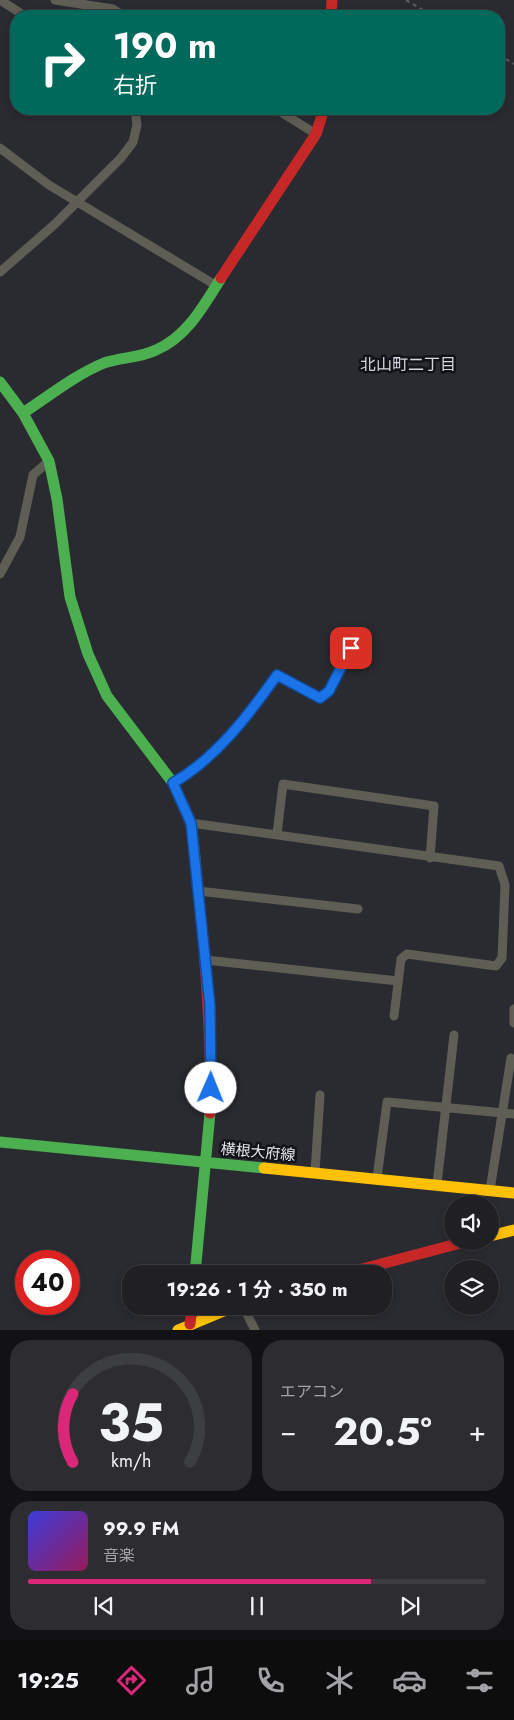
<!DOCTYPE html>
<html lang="ja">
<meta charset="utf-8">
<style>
body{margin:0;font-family:Jost,"Noto Sans JP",sans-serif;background:#2d2d31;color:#f1f3f6;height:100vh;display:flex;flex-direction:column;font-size:19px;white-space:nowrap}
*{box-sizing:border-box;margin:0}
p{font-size:16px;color:#a2a3a6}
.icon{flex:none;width:28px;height:28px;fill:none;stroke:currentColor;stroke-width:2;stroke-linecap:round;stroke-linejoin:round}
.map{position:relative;height:1330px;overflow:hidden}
.panel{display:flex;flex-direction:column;gap:10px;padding:10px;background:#121214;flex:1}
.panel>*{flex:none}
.guide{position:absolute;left:10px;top:10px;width:495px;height:105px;border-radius:20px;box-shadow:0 2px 8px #0003,0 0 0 1px #3d3e41;background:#00695c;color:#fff;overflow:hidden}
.buttons{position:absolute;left:444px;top:1195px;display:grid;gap:10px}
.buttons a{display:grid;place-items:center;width:55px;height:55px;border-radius:50%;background:#202024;box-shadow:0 2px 8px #0003,0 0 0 1px #3d3e41;font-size:25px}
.speed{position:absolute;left:15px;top:1250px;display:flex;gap:10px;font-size:25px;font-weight:700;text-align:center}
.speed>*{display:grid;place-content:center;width:65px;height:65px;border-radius:50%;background:#202024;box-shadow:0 2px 8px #0003,0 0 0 1px #3d3e41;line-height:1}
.speed .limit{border:8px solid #d22;background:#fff;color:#111}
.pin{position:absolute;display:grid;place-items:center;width:42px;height:42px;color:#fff;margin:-21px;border-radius:10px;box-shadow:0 2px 8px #0006}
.me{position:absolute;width:55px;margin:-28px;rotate:1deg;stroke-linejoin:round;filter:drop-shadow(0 0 4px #0008)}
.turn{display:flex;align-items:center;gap:18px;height:105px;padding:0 20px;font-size:22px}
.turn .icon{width:65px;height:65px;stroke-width:2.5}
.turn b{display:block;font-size:35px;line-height:42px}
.big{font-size:38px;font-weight:700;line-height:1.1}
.panel .widget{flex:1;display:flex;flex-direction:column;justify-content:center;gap:8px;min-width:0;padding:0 18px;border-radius:20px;background:#2d2d31}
.panel .dial{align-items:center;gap:0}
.dial svg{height:130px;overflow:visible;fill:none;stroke:#3d3e41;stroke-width:7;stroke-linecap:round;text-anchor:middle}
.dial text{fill:#f1f3f6;stroke:none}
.song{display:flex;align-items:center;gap:15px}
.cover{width:60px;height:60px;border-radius:8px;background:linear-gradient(135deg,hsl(240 70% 55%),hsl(330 70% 35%))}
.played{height:5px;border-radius:2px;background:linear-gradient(90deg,#db2777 75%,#3d3e41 75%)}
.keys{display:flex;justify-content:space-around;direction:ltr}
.heat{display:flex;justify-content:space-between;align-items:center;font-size:28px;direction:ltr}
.panel .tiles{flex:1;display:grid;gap:10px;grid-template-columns:1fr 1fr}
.widget:last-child{grid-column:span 2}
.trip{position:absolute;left:122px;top:1265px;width:270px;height:50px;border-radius:20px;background:#202024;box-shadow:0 2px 8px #0003,0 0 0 1px #3d3e41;font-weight:700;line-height:50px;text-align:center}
.tabs{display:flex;height:80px;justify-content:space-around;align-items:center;background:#0d0d0e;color:#a2a3a6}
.tabs .icon{width:35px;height:35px}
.tabs .selected{color:#db2777}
.tabs b{font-size:22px;color:#f1f3f6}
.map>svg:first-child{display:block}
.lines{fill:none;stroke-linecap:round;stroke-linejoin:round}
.path{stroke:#61625f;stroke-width:2;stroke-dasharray:4 4;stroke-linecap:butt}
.street{stroke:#5e5e55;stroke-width:9}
.fast{stroke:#4caf50;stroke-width:11}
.slow{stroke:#ffc107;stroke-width:11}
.jam{stroke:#c62828;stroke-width:11}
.route-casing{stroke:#114b97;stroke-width:12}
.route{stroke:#1a73e8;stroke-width:9}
.labels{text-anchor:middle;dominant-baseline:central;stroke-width:5;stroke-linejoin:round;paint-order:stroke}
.street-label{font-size:15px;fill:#e4e6ec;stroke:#111317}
.neighbourhood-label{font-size:16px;fill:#d2d7e2;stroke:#111317}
</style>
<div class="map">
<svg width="514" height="1330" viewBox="0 0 514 1330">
<rect width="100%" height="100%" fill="#2a2b30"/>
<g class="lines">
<path class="path" d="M406,0L433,16
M499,55L514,64"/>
<path class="street" d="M0,0L25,16
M55,0L113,9L124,16
M276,109L316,134
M0,148L49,185L217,286
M0,272L55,224L121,158L133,142L137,125L135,109
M0,574L20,537L33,475L49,461
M173,783C216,758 248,716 277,675L320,698L329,691L358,634
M191,823L499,866L505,885L502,958L496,966L407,954L401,959L394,1016
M277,834L283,784L434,806L430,858
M198,891L358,909
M206,960L398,981
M514,1009V1023
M315,1172L320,1095
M377,1178L387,1102L514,1114
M437,1184L454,1035
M490,1190L511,1058
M243,1306L255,1330"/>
<path class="fast" d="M0,382L23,413L49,461L57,499L70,597L88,654L107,696L173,783L191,823L195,858
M23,413C49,396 75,375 104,363C121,357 140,358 156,350C187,337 204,305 221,278
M0,1142L264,1168
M195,1274L210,1113"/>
<path class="slow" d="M264,1168L514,1193
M490,1236L514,1230
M178,1330L236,1306"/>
<path class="jam" d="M331,16L332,0
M221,278L316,134L324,109
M195,858C204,943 212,1027 210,1113
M343,1274L468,1241
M190,1324L192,1306"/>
</g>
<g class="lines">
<defs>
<path id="route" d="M211,1088L210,1006L191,823L173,783C216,758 248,716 277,675L320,698L329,691L351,648"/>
</defs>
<use href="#route" class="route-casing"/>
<use href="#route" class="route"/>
</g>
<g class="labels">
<g class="street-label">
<text transform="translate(258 1152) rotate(5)">横根大府線</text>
</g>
<g class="neighbourhood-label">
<text x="408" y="364">北山町二丁目</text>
</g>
</g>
</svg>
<div class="buttons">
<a><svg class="icon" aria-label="sound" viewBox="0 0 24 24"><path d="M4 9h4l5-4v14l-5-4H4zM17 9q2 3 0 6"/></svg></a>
<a><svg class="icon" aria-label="layers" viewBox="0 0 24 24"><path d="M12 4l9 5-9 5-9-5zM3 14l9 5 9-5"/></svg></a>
</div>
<div class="speed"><div class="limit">40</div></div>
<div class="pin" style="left:351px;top:648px;background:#d93025"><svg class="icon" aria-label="arrive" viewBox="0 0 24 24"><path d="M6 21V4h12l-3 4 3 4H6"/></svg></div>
<svg class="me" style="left:211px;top:1088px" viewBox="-20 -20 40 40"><circle r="19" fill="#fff"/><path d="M0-13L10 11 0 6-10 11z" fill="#1a73e8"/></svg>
<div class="trip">19:26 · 1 分 · 350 m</div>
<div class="guide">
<div class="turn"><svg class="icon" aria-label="right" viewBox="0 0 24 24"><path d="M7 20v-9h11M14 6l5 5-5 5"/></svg><div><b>190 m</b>右折</div></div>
</div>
</div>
<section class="panel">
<div class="tiles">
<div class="widget dial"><svg viewBox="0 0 100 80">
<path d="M14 69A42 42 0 1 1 86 69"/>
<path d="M14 69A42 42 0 0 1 14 27" stroke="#db2777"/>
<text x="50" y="56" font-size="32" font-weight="700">35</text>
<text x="50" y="72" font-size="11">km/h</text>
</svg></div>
<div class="widget"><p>エアコン</p>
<div class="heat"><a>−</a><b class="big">20.5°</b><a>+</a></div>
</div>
<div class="widget">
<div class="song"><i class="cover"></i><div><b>99.9 FM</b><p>音楽</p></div></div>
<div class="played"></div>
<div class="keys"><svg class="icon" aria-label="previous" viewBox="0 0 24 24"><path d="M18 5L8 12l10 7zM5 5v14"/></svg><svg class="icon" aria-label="pause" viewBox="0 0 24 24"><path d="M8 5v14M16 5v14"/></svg><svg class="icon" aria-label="next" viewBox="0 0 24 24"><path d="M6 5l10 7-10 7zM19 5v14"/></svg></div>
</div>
</div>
</section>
<nav class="tabs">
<b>19:25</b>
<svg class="icon selected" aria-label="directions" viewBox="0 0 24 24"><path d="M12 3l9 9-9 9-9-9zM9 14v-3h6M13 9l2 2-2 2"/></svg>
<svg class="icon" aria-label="music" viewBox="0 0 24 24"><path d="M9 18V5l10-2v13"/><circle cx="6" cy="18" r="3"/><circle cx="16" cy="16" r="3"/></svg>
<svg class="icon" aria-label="phone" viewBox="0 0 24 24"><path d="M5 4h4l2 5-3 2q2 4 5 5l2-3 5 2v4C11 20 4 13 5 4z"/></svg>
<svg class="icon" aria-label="climate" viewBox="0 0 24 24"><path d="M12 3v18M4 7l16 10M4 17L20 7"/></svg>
<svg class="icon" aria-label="car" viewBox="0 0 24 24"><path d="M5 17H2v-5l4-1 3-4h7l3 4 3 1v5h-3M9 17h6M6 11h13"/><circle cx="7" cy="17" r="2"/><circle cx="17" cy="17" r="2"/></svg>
<svg class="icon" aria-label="filters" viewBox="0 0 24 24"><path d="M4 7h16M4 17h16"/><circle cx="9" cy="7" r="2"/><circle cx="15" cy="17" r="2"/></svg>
</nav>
